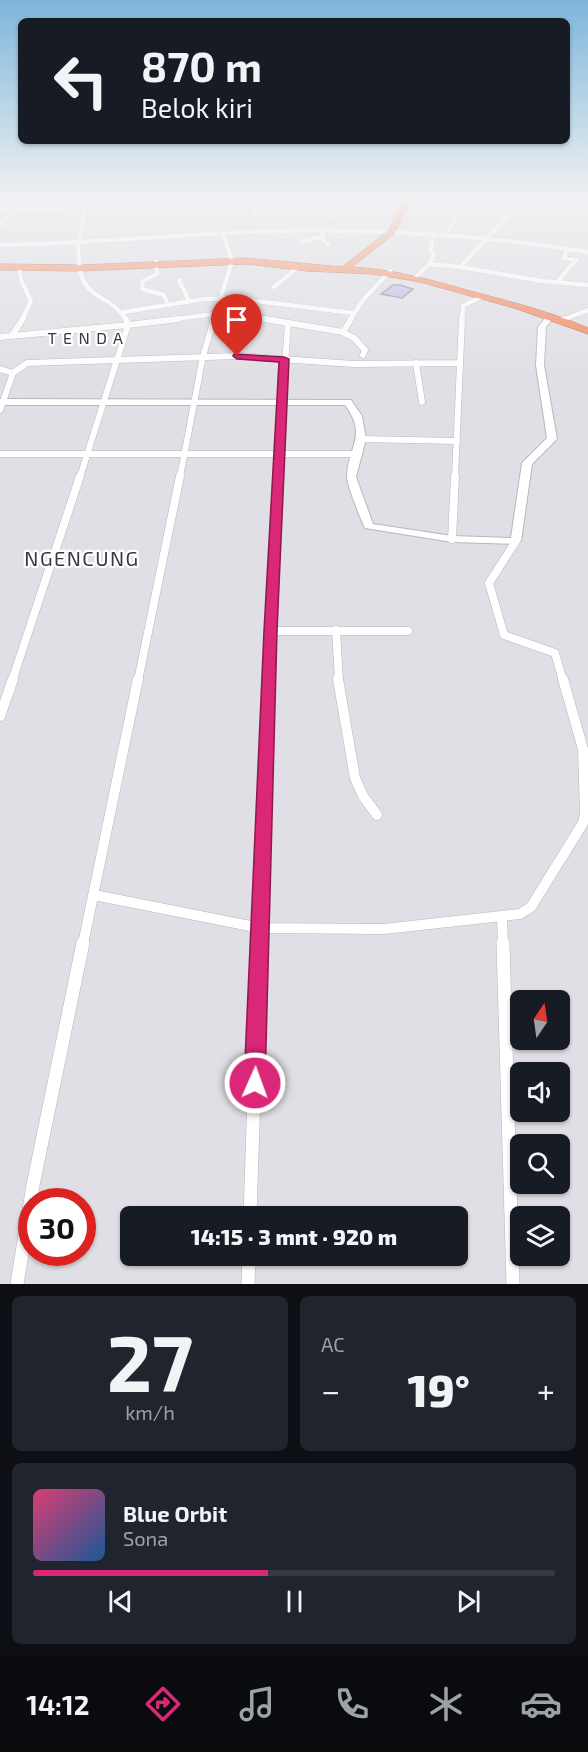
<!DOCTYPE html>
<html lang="id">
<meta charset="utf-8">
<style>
body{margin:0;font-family:"Exo 2",sans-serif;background:#20242c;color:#f1f3f6;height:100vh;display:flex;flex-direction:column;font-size:22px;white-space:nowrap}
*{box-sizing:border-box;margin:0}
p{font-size:20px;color:#9ea1a6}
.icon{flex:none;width:33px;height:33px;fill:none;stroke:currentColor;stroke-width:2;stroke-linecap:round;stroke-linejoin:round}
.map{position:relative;height:1284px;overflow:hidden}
.drawer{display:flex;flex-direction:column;gap:12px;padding:12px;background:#0d0f14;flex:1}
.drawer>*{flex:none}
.top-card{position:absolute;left:18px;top:18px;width:552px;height:126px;border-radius:9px;box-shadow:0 2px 4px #0004;background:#171b24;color:#f1f3f6;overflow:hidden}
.needle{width:39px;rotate:13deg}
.tools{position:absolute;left:510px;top:990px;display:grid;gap:12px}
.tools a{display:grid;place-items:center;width:60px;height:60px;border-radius:9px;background:#171b24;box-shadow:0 2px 4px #0004;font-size:30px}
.speed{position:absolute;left:18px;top:1188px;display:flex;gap:12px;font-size:30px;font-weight:700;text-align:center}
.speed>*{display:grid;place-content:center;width:78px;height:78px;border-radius:50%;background:#171b24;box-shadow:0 2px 4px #0004;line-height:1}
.speed .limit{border:9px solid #d22;background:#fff;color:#111}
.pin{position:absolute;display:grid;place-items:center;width:51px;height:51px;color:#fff;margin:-62px -26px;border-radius:50% 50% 50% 0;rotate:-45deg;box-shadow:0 0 6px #0007}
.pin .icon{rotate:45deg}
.me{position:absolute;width:66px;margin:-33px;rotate:2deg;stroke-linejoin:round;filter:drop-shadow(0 0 4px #0008)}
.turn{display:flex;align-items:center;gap:21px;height:126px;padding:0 24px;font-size:27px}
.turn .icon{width:78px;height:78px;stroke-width:2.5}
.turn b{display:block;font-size:42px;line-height:51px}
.big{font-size:45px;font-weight:800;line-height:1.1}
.drawer .widget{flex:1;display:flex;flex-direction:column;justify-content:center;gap:9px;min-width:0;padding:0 21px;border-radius:9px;background:#20242c}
.drawer .dial{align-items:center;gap:0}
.dial b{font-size:78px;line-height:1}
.song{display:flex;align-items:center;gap:18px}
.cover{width:72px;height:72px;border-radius:9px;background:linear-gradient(135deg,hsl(340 70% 55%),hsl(210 70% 35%))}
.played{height:6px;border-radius:3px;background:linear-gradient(90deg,#db2777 45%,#363941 45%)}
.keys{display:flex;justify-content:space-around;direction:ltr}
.heat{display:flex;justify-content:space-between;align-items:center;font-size:33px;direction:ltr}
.drawer .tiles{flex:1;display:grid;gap:12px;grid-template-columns:1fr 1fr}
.widget:last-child{grid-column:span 2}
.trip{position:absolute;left:120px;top:1206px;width:348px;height:60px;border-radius:9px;background:#171b24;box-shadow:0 2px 4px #0004;font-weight:800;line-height:60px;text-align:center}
.tab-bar{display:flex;height:96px;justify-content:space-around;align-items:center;background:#090b0e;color:#9ea1a6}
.tab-bar .icon{width:42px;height:42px}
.tab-bar .active{color:#db2777}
.tab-bar b{font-size:27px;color:#f1f3f6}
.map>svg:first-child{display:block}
.building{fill:#bdb8e6;stroke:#8d8d92;stroke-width:1.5}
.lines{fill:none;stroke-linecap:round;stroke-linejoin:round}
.street-far4-casing{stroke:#b7b7bc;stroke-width:5}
.street-far3-casing{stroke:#b7b7bc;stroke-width:7}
.street-far2-casing{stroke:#b7b7bc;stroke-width:9}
.street-far1-casing{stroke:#b7b7bc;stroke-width:11}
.street-casing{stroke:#b7b7bc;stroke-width:14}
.secondary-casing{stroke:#b7b7bc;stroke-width:2}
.highway-casing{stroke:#a45d42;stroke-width:1}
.street-far4{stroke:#fff;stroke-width:4.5}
.street-far3{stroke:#fff;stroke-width:6}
.street-far2{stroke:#fff;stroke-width:8}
.street-far1{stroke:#fff;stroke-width:10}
.street{stroke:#fff;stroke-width:13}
.secondary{fill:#fff;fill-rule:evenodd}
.highway{fill:#f5875d;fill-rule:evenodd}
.route{fill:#db2777;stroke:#8e194d;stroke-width:1.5}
.labels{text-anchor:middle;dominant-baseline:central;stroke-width:4.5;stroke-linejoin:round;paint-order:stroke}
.far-quarter-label{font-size:16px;letter-spacing:1.5px;fill:#39393d;stroke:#fff}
.quarter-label{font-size:20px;letter-spacing:1.5px;fill:#39393d;stroke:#fff}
</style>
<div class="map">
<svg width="588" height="1284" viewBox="0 0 588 1284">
<rect width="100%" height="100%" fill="#dfdfe5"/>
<path class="building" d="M393,285H400L413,289L402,298L381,294Z"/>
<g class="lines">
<defs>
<path id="street-far4" d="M57,198L60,209
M88,198C82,225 67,274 94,293C106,302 119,306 126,320
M132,198L133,205
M524,198L460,267L542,281L588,285
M534,198L557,209
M314,199L332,217
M414,199L504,201
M254,213L259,200
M0,226L16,210
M446,236L457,213
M321,237L328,245
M302,242L321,237L324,232
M0,245C83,244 166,235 249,232C363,227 476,234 588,252
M156,262L157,274L143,281L142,289L164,295L168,305
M429,264L460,267
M19,267L21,280L31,301L22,320
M416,277L430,263L434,253L431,251L433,235
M179,280L189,301
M557,282L576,260L565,258L566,248
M274,287L298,267
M124,312L204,299L232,298L353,313
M167,320L214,314L274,320
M214,320L232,261L223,234
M350,320L363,300L390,271
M462,320L463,306L481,297
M562,320L588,310"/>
<path id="street-far3" d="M265,319L343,332L351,319
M562,320L566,319
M342,332L354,338L365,350L363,355
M12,335L23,319
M0,337L128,325L126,319
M416,363L422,402
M0,369L13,373
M0,410L13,373L27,363L237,356L354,364L460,363
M361,439L457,441
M0,454H359
M80,477L128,325L179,319
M180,477L203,356L214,319
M277,477L288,323
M455,477L462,319"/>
<path id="street-far2" d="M452,539L455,476
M516,541L489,583L504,635L555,653L563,681
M336,630L339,681
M270,631H408
M12,681L80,476
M138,681L180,476
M268,681L277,476"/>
<path id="street-far1" d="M338,679L355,778L363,796L377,815
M0,716L13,679
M94,895L260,928L384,929L520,914L531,907L583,823L585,814L583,749L563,679
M502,918L503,944
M83,944L138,679
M259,944L268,679"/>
<path id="street" d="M503,943L513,1284
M250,1216L259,943
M17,1284L33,1185L83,943
M248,1284L249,1256"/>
<path id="secondary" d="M242,198L404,199L401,201L242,202L38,212L0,211V207L38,208Z
M548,314L555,316L546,327L544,365L557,439L532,464L521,541L516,544L452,542L365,528C361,520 346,483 347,476C348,446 368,436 345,405H0V399L351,400L362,416L366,439L356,477L373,524L452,536L511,538L522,463L547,438L536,365L538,327Z"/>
<path id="highway" d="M404,199L411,201L394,234L352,267C394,269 434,281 474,292C512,302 551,312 588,328V334L514,308L420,282L373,274L307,271L246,264L81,271L0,270V264L81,265L246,258L342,267L388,231Z"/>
</defs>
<use href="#street-far4" class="street-far4-casing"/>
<use href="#street-far3" class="street-far3-casing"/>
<use href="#street-far2" class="street-far2-casing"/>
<use href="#street-far1" class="street-far1-casing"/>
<use href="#street" class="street-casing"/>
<use href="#secondary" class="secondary-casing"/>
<use href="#highway" class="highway-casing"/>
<use href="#street-far4" class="street-far4"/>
<use href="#street-far3" class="street-far3"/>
<use href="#street-far2" class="street-far2"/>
<use href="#street-far1" class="street-far1"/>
<use href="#street" class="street"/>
<use href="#secondary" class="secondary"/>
<use href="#highway" class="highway"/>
</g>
<linearGradient id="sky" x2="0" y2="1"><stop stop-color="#7db6da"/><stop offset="0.53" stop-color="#f1f1f3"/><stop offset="1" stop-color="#f1f1f3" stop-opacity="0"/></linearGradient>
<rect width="588" height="377" fill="url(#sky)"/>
<path class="route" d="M234,354L284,357L289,359L277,631L265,1083L262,1090L255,1093L247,1090L244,1083L264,631L279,362L237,359L233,356Z"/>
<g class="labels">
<g class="far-quarter-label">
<text x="86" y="337">T E N D A</text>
</g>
<g class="quarter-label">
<text x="82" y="558">NGENCUNG</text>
</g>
</g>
</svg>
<div class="tools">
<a><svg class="needle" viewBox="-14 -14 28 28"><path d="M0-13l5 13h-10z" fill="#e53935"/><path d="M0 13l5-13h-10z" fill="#9ea1a6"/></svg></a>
<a><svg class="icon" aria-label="sound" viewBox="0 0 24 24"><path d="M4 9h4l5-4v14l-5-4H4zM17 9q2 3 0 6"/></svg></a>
<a><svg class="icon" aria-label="search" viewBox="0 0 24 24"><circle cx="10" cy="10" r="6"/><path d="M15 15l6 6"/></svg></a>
<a><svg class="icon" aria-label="layers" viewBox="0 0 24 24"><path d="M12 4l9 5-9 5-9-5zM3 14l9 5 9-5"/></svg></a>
</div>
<div class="speed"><div class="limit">30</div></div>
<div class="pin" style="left:237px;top:356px;background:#d93025"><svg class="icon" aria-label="arrive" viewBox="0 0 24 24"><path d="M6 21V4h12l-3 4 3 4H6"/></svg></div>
<svg class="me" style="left:255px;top:1083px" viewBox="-20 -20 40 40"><circle r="17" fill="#db2777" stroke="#fff" stroke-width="3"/><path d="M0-11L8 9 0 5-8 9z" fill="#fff"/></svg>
<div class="trip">14:15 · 3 mnt · 920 m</div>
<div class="top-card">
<div class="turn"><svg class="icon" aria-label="left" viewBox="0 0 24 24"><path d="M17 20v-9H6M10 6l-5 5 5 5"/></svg><div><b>870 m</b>Belok kiri</div></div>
</div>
</div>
<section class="drawer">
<div class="tiles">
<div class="widget dial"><b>27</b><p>km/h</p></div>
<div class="widget"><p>AC</p>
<div class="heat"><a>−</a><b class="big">19°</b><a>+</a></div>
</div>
<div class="widget">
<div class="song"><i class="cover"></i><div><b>Blue Orbit</b><p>Sona</p></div></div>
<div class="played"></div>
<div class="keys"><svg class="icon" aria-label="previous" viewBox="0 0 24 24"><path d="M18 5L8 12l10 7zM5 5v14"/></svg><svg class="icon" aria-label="pause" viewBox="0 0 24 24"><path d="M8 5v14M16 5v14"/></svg><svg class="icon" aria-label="next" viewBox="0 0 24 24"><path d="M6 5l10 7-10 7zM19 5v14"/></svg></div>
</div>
</div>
</section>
<nav class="tab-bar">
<b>14:12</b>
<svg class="icon active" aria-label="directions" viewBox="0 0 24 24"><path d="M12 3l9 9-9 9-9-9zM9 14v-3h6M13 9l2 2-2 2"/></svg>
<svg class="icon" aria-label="music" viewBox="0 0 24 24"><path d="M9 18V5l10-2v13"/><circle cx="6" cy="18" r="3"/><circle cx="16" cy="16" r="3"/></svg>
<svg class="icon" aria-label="phone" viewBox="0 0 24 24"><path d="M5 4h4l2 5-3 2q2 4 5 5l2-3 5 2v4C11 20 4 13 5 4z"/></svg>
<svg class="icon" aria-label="climate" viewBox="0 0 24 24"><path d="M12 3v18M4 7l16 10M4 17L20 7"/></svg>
<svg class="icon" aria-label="car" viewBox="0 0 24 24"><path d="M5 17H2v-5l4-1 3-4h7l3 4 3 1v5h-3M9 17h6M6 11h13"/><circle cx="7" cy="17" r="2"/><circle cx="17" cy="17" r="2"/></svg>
</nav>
